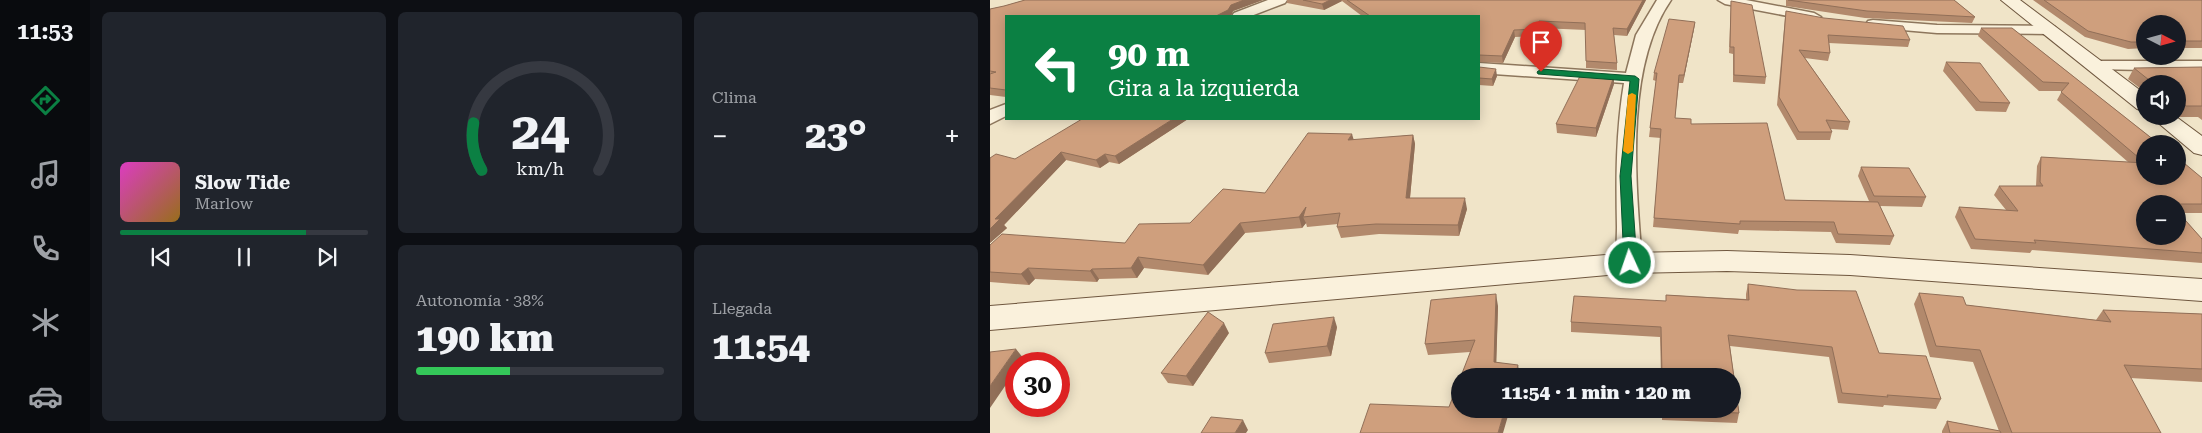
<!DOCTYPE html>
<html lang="es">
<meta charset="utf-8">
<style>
body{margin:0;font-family:"Roboto Serif",serif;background:#20242c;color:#f1f3f6;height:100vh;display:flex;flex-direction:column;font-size:19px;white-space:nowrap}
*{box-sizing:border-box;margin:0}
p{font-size:16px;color:#9ea1a6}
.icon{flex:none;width:28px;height:28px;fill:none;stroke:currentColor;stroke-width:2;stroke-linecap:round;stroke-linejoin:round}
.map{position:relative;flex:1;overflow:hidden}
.sheet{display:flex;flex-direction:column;gap:12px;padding:12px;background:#0d0f14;width:900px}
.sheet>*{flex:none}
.hud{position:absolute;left:15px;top:15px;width:475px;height:105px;border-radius:0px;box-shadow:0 2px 12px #0003;background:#0b8043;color:#fff;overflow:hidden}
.needle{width:32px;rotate:96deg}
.controls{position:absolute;left:1146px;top:15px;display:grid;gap:10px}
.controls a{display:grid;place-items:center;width:50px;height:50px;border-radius:50%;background:#171b24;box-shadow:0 2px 12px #0003;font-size:25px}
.speed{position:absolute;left:15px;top:352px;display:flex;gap:10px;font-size:25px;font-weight:700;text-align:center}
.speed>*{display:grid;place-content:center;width:65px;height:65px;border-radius:50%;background:#171b24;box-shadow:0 2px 12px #0003;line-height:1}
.speed .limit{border:8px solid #d22;background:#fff;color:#111}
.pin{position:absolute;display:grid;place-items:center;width:42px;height:42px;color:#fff;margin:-51px -21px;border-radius:50% 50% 50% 0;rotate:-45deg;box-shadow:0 0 5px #0007}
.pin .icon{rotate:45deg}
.me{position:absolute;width:55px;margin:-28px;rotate:357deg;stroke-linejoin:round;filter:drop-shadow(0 0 4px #0008)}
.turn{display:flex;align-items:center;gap:18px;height:105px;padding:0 20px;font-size:22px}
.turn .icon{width:65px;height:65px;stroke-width:2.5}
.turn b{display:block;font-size:35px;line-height:42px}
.big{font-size:38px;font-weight:800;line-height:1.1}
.sheet .widget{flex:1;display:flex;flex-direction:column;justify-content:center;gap:8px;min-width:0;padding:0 18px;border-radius:8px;background:#20242c}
.sheet .dial{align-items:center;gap:0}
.dial svg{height:130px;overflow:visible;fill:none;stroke:#363941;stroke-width:7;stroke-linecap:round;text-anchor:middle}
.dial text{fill:#f1f3f6;stroke:none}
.song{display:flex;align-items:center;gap:15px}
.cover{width:60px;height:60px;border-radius:8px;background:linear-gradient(135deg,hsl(310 70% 55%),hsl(40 70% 35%))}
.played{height:5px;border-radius:2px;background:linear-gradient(90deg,#0b8043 75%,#363941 75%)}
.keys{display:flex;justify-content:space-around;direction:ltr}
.heat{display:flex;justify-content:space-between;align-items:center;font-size:28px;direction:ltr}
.charge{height:8px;border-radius:4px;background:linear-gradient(90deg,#34c759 38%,#363941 0)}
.sheet .tiles{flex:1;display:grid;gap:12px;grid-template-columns:repeat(3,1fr)}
.widget:first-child{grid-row:span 2}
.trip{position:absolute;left:461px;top:368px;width:290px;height:50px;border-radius:25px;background:#171b24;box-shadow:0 2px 12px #0003;font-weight:800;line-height:50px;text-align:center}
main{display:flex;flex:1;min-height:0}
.tab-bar{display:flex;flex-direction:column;width:90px;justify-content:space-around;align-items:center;background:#090b0e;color:#9ea1a6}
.tab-bar .icon{width:35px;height:35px}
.tab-bar .active{color:#0b8043}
.tab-bar b{font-size:22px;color:#f1f3f6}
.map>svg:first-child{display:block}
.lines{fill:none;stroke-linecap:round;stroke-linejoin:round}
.street-casing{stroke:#8d765c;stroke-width:3}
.secondary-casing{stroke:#6f573f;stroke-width:2}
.street{fill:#faf1dc;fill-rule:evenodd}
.secondary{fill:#faf1dc;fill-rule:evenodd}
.wall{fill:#b2896c;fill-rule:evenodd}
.shaded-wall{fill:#916f58}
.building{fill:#cf9f7d;stroke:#916f58}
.route{fill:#0b8043;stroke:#07532c}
.slow{fill:#f59e0b}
</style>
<main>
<nav class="tab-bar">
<b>11:53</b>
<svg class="icon active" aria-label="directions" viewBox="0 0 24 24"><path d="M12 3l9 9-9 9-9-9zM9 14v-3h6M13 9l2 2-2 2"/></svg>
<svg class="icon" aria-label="music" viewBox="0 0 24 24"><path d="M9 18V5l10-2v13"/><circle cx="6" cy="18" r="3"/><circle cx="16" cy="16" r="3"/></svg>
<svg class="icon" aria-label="phone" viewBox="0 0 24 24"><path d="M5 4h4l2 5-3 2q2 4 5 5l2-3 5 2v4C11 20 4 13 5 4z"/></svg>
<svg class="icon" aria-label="climate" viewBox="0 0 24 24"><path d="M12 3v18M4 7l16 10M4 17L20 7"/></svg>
<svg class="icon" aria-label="car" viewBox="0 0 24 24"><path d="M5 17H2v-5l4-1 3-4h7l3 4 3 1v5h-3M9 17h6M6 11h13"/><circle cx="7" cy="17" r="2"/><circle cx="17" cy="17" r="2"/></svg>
</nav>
<section class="sheet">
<div class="tiles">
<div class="widget">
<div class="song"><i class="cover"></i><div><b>Slow Tide</b><p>Marlow</p></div></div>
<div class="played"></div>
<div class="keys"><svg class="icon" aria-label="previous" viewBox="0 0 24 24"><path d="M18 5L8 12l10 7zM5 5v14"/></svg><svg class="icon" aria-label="pause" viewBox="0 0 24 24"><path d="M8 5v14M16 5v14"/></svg><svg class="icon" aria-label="next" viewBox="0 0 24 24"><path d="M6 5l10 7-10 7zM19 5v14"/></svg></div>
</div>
<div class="widget dial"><svg viewBox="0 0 100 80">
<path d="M14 69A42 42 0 1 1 86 69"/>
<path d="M14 69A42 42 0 0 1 9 40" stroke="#0b8043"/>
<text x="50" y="56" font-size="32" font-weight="700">24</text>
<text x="50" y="72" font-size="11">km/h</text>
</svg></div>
<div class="widget"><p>Clima</p>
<div class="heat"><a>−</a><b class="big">23°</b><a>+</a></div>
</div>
<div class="widget"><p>Autonomía · 38%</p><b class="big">190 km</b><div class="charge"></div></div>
<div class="widget"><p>Llegada</p><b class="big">11:54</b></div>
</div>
</section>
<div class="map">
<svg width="1212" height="433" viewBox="0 0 1212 433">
<rect width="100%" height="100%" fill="#f0e4c8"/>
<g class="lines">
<defs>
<path id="street" d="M278,0H297L295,3L261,16H242L244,13Z
M667,0H681C634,68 646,183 652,263L649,269L640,271L631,269C625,258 627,240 627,227C626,179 626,131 634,83L489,73V63L636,73L646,35Z
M728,0H756L824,13L831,17L824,21L735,4Z
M883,20L947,25L1060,26L1065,27L1067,30L1065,33L1060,34L947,33L878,27L876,24L878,21Z
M1107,61H1212V71L1101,69L1099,66L1101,63Z
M16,104V116L0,124V110Z"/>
<path id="secondary" d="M1011,0H1030L1155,94V111L1147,109Z
M1160,116H1185L1212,136V155L1204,153Z
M737,251L860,255L1212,279V301L860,275L737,271L640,273L0,330V306L640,253Z"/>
</defs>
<use href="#street" class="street-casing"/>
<use href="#secondary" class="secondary-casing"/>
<use href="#street" class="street"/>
<use href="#secondary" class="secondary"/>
</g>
<path class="wall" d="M35,0H273L243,11L241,16H16V97L0,95V9L14,6Z
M297,0H656L637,36L624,35L627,63V70L596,68V30L550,28V36L525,37L513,63L489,62V16H372L352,1L334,10L297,3Z
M796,0H964L985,17L982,23L875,18L796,6Z
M1043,0H1212V48H1188V24H1155V48L1138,49L1095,37Z
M741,1L776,77L775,84L743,82V54L739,53Z
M796,11L920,40L918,47L839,43L840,53L838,61L815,58L860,122L858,130L841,129L842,132L840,140H807L787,105L795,18Z
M705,22L704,29L693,83H689L685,118L701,124L795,200L879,201L868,176L871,167L936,197L932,207L890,206L904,236L900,245L846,243L841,232L749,230L748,234L663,227L671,138L659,137L666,81L663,80L664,73Z
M991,28H1022L1212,178V213H1189L1212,239V263L1042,250L1040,253L981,249L965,217L969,207L1016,210L1004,195L1009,186H1046L1047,166L1051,157L1138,162L1067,100L1072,91H1049L988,36ZM1155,204H1188V236Z
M956,62L1020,103L1016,112L986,111L953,71Z
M489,67L507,76L503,86L489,85Z
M1212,67V120L1208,117H1189L1188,116V84H1155V92L1138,79L1144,68Z
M624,76V84L606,137L567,133L566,124Z
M198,119L129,164L119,162L110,168L76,160L14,225L17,228L0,243L25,159Z
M423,135L425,144L420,198L477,209L469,236L389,234L351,238L347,227L348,224L317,227L316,223L312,228L255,233L218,275L154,268L147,278L109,279L107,282L45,279L39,285L0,282V245L135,243L200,223L275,193L363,140Z
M758,284L889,353L951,399L946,409L894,405L893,407L848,403L839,357L740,346L749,413L747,423L672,420V409H742V376H671L670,337L581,332V322L676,301V295L756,299V294Z
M929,293L976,305L1106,320L1113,310L1212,314V382L1140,378L1171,433H952V431L957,421L1009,431L983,362L940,357L924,304Z
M508,306L506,362L480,352L438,355L435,344Z
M347,327L341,356L279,363L275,353Z
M239,333L203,386L178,383L171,373Z"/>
<path class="shaded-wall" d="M254,0H273L243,11L241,16H226L241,5Z
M340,0H351L352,1L334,10L332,4Z
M653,0H656L637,36V29Z
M705,22L704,29L693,83L694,75Z
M524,30L525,37L513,63L512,56Z
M506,69L507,76L503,86L502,79Z
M624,76V84L606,137V128Z
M183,119H198L129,164L125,156Z
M362,134L365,144L358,140Z
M423,135L425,144L419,208L416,198Z
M71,152L76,160L14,225L17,228L0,243V229L5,219Z
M115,154L119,162L110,168L106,160Z
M475,198L477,209L469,236L468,225Z
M316,207L313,217L316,223L312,228L309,217Z
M250,223L255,233L218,275L213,265Z
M148,257L154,268L147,278L141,268Z
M38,268L45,279L39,285L31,274Z
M102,269L109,279L107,282L100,271Z
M506,294L508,306L506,374L504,362Z
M344,317L347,327L341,356L337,346Z
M234,323L239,333L203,386L196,376Z
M26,349L34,359L31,364H26V370L0,408V386Z
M528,365L530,376H525Z
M515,409H520L513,433H508Z
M253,420L258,430L256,433H245Z"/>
<path class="building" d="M35,0H254L241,5L238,10L226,16H16V90L0,88V74L6,72L0,71V9L14,6Z
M313,0H340L332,4Z
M357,0H653L637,29L623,28L627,63L596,61L595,23L549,21L550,29L524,30L512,56L489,55V16H380Z
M798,0H964L985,17L877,11Z
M1054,0H1212V41H1188V24H1155V42H1141L1098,31Z
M741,1L762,5L776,77L744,75V47H740Z
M796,11L834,18L913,26L920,40L838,35L840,53L809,50L860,122L836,120L842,132H809L789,97Z
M679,19L705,22L694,75H689L685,118L701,119V124L777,123L795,200L888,202L904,236L848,234L844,222L750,221V224L664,218L671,129L660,128L667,73H664Z
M991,28H1022L1169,144H1155V163L1071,92L1079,83L1053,82Z
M956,62L990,63L1020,103L990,102Z
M489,67L506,69L502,79L489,78Z
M1212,67V106H1196L1190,103L1188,101V84H1164L1144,68Z
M591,74L624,76L606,128L566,124Z
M92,119H183L125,156L115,154L106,160L71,152L5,219H10L0,229V158L6,154L25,159Z
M318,133L362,134L358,140L423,135L416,198H475L468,225L386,224L347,227L350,213L313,217L316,207L309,217L250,223L213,265L148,257L141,268L102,269L100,271L38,268L31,274L0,272V245L12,234L135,243L149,224L200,223L233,189L275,193Z
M1051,157L1155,163V176H1188V158L1212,178V204H1155V236H1188V212L1212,239V253L1044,240L1046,243L985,239L969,207L1028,211L1009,186H1053L1050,182Z
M871,167L919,168L936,197L884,196Z
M758,284L807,290L866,291L889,353L936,356L951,399L897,395L898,397L852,393L842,347L738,335L749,413L673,410V409H742V376H672L671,327L581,322L584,296L676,301V295L759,300Z
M929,293L973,297L976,305L1121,322L1113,310L1212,314V369L1134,365L1171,433H1022L990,350L946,346Z
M506,294L504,362L528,365L525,376H471L485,340L435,344L441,300Z
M218,312L234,323L196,376L171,373Z
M344,317L337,346L275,353L283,324Z
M26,349L0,386V352Z
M470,378V409H515L508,433H370L380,404L459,407Z
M221,417L253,420L245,433H211Z
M957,421L1010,431L1011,433H960Z"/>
<path class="route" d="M551,69L645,76L649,79L641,176L647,263L645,266L640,267L634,263L630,176L640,81L548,74L547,72Z"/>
<path class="slow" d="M642,93L646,95L643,151L638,154L633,151L638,95Z"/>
</svg>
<div class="controls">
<a><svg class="needle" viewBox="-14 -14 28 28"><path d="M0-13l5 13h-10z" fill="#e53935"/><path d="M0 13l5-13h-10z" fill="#9ea1a6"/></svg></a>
<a><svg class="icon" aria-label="sound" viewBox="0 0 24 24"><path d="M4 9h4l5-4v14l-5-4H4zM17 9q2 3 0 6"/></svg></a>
<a>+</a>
<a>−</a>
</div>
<div class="speed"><div class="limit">30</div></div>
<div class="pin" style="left:551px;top:72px;background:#d93025"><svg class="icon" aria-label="arrive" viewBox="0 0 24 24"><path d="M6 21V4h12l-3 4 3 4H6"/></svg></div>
<svg class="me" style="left:640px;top:263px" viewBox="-20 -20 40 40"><circle r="17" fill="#0b8043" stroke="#fff" stroke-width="3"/><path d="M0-11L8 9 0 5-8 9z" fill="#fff"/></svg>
<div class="trip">11:54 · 1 min · 120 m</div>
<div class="hud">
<div class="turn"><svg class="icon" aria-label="left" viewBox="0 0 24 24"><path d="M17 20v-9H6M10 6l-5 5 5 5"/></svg><div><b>90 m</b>Gira a la izquierda</div></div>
</div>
</div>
</main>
